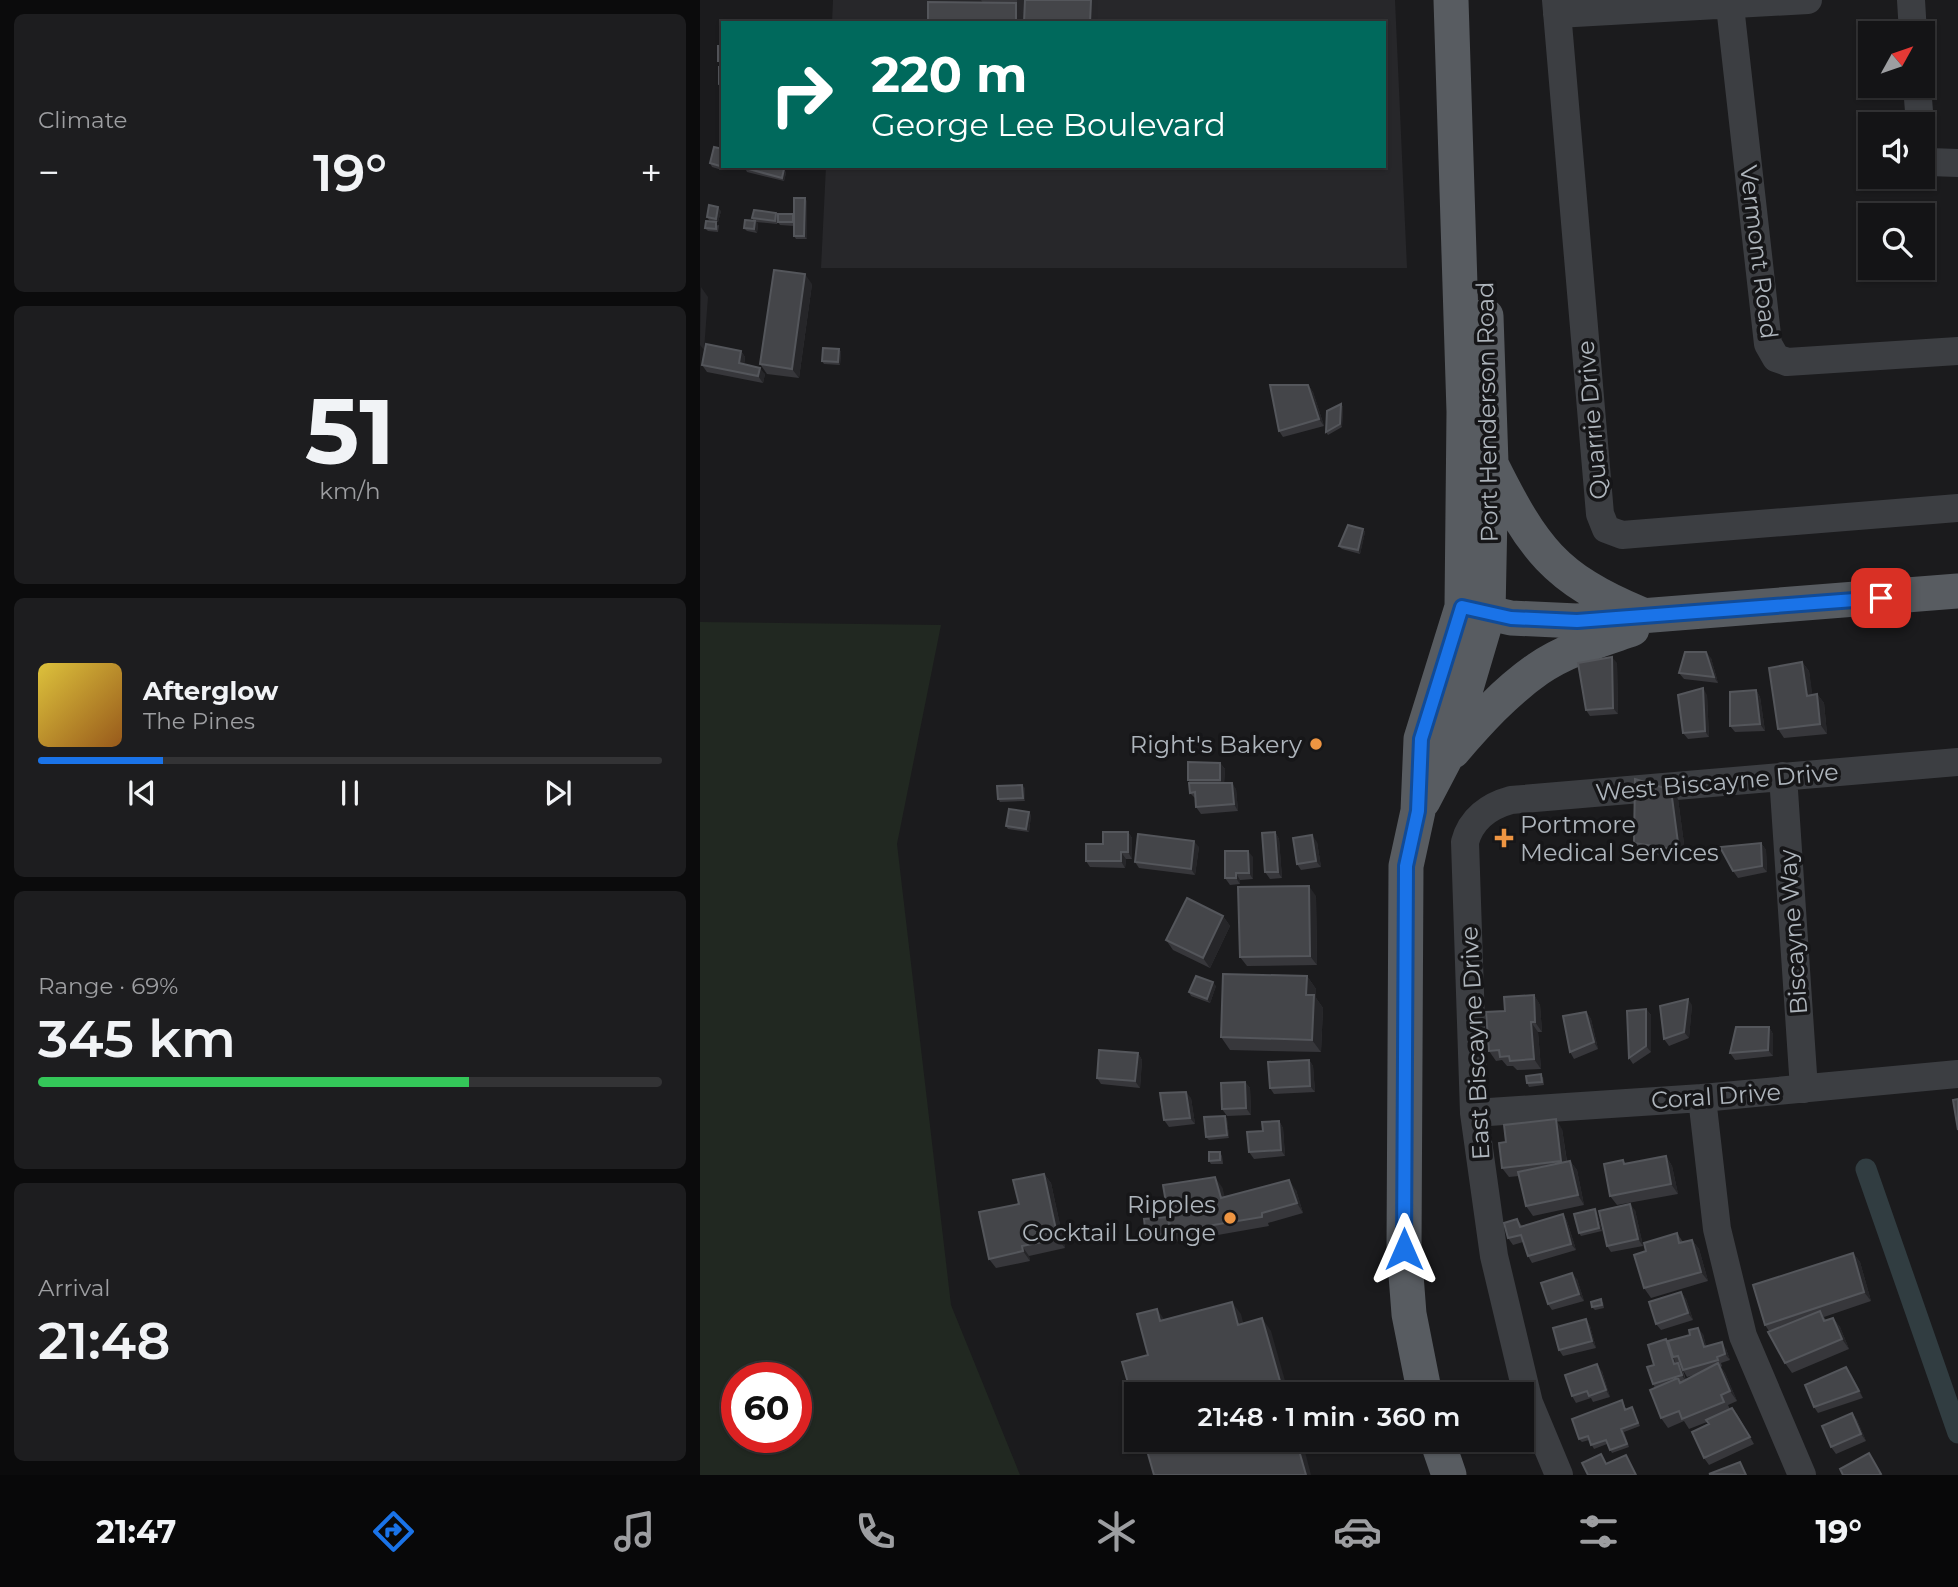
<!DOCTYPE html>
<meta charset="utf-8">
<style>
body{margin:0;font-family:Montserrat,sans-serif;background:#1d1d1f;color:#f1f3f6;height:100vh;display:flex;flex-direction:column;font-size:26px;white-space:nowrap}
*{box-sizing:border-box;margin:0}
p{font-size:23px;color:#9d9ea1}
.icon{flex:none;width:38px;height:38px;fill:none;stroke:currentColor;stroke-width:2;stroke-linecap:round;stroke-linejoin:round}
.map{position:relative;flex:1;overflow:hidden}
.drawer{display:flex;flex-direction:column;gap:14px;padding:14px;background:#0b0b0c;width:700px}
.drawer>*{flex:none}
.top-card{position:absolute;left:21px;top:21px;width:665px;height:147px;border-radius:0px;box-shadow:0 2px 5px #0004,0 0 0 2px #333335;background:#00695c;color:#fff;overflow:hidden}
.needle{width:46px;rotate:50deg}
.buttons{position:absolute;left:1158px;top:21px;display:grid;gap:14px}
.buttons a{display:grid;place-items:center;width:77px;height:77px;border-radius:0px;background:#141416;box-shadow:0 2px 5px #0004,0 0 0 2px #333335;font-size:35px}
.speed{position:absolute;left:21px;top:1362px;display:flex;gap:14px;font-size:35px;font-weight:700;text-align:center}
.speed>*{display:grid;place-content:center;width:91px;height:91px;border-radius:50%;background:#141416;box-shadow:0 2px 5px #0004,0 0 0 2px #333335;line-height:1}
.speed .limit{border:10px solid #d22;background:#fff;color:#111}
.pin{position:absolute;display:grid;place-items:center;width:60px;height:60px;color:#fff;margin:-30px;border-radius:14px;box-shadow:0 4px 10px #0006}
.me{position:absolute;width:77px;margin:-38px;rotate:0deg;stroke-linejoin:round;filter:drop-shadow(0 0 5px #0008)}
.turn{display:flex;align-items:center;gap:24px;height:147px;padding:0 35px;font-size:32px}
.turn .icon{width:91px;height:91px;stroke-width:2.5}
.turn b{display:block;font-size:49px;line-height:60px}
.big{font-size:52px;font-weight:600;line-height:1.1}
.drawer .widget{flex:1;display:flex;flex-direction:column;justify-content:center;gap:10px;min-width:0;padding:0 24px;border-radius:10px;background:#1d1d1f}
.drawer .dial{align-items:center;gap:0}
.dial b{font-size:91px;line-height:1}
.song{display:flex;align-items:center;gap:21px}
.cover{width:84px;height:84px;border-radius:10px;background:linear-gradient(135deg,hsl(50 70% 55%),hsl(30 70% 35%))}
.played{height:7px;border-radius:4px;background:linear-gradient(90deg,#1a73e8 20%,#333335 20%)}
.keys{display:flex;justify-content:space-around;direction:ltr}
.heat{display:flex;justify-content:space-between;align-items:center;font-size:38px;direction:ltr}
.charge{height:10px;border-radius:5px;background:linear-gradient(90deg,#34c759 69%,#333335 0)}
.trip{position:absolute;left:424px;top:1382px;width:410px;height:70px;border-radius:0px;background:#141416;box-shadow:0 2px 5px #0004,0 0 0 2px #333335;font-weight:600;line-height:70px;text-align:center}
.tab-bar{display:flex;height:112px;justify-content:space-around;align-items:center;background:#080809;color:#9d9ea1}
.tab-bar .icon{width:49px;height:49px}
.tab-bar .selected{color:#1a73e8}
.tab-bar b{font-size:32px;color:#f1f3f6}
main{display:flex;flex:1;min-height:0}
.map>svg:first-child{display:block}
.built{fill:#27272a}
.green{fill:#212821;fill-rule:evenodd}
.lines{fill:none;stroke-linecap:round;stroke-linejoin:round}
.canal{stroke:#313d41;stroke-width:21}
.minor{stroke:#3c3e42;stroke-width:28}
.major{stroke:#585c61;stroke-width:35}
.wall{fill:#37373b;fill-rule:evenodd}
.shaded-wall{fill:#262629}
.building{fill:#444549;stroke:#54565b;stroke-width:2}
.route-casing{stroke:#114b97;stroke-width:18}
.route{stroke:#1a73e8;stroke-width:12}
.poi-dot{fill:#ee9542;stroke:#161618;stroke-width:2.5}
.labels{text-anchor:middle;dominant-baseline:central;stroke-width:7;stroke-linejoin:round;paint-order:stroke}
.street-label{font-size:24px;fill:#aeb5bc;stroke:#161618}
.poi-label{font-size:24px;fill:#aeb5bc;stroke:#161618;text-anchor:end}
</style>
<main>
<section class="drawer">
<div class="widget"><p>Climate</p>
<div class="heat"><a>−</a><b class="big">19°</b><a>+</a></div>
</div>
<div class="widget dial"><b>51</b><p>km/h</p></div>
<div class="widget">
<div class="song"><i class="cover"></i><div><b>Afterglow</b><p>The Pines</p></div></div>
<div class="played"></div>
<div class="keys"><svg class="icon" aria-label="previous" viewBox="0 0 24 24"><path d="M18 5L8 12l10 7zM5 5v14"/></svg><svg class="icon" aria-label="pause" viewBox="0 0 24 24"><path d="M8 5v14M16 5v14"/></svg><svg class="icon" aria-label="next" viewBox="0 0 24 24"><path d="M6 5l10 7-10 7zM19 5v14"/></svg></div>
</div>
<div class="widget"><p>Range · 69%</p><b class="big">345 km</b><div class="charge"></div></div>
<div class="widget"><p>Arrival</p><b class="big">21:48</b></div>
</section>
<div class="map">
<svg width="1258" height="1475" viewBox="0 0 1258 1475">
<rect width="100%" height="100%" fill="#1b1b1d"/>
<path class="built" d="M133,0H695L707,268H121L126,166H684V23H132Z"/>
<path class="green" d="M0,622L241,625L197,844L251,1305L320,1475H0ZM37,1377H96V1437H37Z"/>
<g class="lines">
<path class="canal" d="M1166,1169L1258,1433"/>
<path class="minor" d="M856,0L900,514L906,529L922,535L1258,508
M1211,0L1213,33
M1030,6L1068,344L1076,358L1087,362L1258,351
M857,14L1108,0
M1217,86L1220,124
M1223,155L1229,162L1258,163
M1083,776L1104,1089
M1002,1098L1017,1229L1043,1336L1102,1475
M774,1113L1002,1098L1258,1074
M859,1475L829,1403L794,1256L774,1113L765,842C771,819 789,806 811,800L1258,762"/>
<path class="major" d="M792,466C833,548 854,578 940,614
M767,608L811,618L877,621L1258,591
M753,751C778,722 805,692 838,669C865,650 900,640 932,629
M723,801L745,759L788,614L791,463L786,316
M725,1395L709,1314L704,1249L706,866L718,811L721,739L762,607L764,412L751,0
M737,1440L749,1475"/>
</g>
<path class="wall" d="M281,0H317V5L323,13L283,3Z
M23,46V90L19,84L22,67L18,61Z
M14,147L22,170L12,167L10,163Z
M45,168L84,169L86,173L84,181L47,172Z
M107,201V239H96L94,236V226L80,225L78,222V220L77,224L56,222L58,224L57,233L47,231L44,228L54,221L52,218L76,213L78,215L93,214L94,216Z
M21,211L18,222L9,220L7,217Z
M19,225L18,232L8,231L5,228Z
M112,284L99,378L67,374L60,364Z
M139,349L141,352L140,365L124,364L122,361Z
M41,351L45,357L44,365L65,374L63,383L7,372L2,365Z
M608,385L613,392L624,426L583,437L579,431Z
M641,404L643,407L642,427L628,435L626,432Z
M663,529L665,532L660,554L642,549L639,546Z
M1011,658L1018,683L984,679L979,673Z
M1102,662L1109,671L1112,695L1117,694L1124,703L1127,734L1084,738L1078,729Z
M917,663L918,714L890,716L886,710Z
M1056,690L1060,697L1065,731L1035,732L1030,726Z
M1007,695L1009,737L988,739L983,733Z
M520,763L525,769L524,783L536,789L538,811L501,814L496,807V799L490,793V783L488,780Z
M325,788V801L300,802L298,799Z
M971,790L978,799L986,859L941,853L934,843Z
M331,815L329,832L308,829L306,826Z
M428,832L432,838V859H426L425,868L390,867L386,861L403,844Z
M575,832L579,839L582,878L570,879L565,872Z
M617,842L621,867L601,870L597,864Z
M1061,843L1066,850L1067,872L1038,878L1033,871Z
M499,847L495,875L439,868L435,862Z
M553,857V879L540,880V884L530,885L525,878Z
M616,896L617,965L547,966L540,957Z
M523,916L530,926L510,968L473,950L466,940Z
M607,976L616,989V998L623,1008L621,1052L530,1050L521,1037Z
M516,986L510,1003L491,996L489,992Z
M834,995L840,1005L842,1032H838L841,1069L817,1070L813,1066H807L802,1060L796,1061L789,1051Z
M992,1005L989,1038L969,1046L964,1039Z
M946,1009L951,1015V1052L933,1064L929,1058Z
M886,1012L891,1019L898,1049L874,1059L870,1052Z
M1069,1027L1073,1034V1056L1035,1060L1030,1053Z
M438,1053L442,1060L440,1088L401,1084L397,1078Z
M609,1060L613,1066L615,1092L574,1094L570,1088Z
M843,1077L844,1085L829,1087L827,1083Z
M545,1082L550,1088L551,1115L527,1116L522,1109Z
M491,1098L495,1124L469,1127L464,1120Z
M525,1116L527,1119L529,1138L509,1140L506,1137Z
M579,1121L583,1128L585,1156L554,1159L549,1152L563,1131Z
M862,1129L867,1161H870L877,1170L884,1205L833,1216L826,1206L819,1176L809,1177L802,1168L806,1142Z
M520,1152L522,1156L523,1164H511L509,1161Z
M966,1156L972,1166L978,1194L917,1205L910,1196L926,1164Z
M344,1174L351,1183L365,1248L329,1256L330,1261L296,1268L289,1259L319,1204Z
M522,1187L524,1197L596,1190L603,1213L568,1223L569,1226L478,1242L472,1233V1237L448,1239L446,1236L468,1217Z
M895,1209L897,1213L902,1231L881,1236L879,1233Z
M935,1210L943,1246L911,1252L907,1246Z
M863,1214L867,1221L876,1250L832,1263L828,1256L823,1242L813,1245L808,1238L817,1219L822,1226Z
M977,1233L983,1242L992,1240L999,1249L1008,1281L951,1298L944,1288L946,1251Z
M1153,1253L1160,1262L1171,1301L1124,1317L1126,1320L1133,1318L1140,1327L1149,1349L1092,1373L1085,1363L1069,1331L1065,1325Z
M877,1279L884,1301L852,1310L848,1304Z
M981,1292L986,1299L993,1320L961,1330L956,1324Z
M903,1302L904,1308L895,1310L892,1307Z
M886,1319L890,1326L896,1348L863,1356L859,1350Z
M1003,1334L1006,1346L1026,1349L1030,1360L1021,1363L1022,1366L1021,1367L1025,1373L1037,1401L1028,1405L1030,1409L1037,1414L1054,1444L1009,1465L1004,1458L1009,1424L1007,1422L989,1429L984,1421L968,1428L961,1418L955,1388L953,1384L954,1365L970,1345ZM983,1370L987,1377L1000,1373L986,1380Z
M902,1371L910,1397L893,1402L891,1398L876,1403L872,1396Z
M1151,1374L1163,1398L1118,1413L1114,1407Z
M922,1400L926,1409L932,1407L940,1426L924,1432L929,1447L912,1453L907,1444L894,1449L889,1440L882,1442L879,1439Z
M1152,1413L1157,1420L1166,1441L1136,1454L1131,1447Z"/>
<path class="shaded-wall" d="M391,0H398V23H390Z
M316,3L323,13V23H316Z
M84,169L86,173L84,181L82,178Z
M105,198L107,201V239L104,236Z
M18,207L21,211L18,222L16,219Z
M55,221L58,224L57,233L54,229Z
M105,274L112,284L99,378L92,369Z
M1,287L8,297L4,350L0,345Z
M139,349L141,352L140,365L138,362Z
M41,351L45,357L43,370L39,363Z
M60,368L65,374L63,383L58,376Z
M608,385L613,392L624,426L619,419Z
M641,404L643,407L642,427L640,424Z
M663,529L665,532L660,554L658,550Z
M1006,652L1011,658L1018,683L1014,677Z
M912,657L917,663L918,714L913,708Z
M1102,662L1109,671L1114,705L1107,696Z
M1003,688L1007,695L1009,737L1005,731Z
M1056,690L1060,697L1065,731L1060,724Z
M1117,694L1124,703L1127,734L1120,724Z
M520,763L525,769L524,787L520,780Z
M532,783L536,789L538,811L534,804Z
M322,785L325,788V801L323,798Z
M971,790L978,799L986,859L979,850Z
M329,812L331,815L329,832L326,829Z
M428,832L432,838V859L428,852Z
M575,832L579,839L582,878L578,872Z
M612,835L617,842L621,867L616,861Z
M494,841L499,847L495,875L491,869Z
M1061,843L1066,850L1067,872L1062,866Z
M548,851L553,857V879L549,873Z
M421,852L426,859L425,868L421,861Z
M536,873L540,880V884L536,878Z
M609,886L616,896L617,965L610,956Z
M523,916L530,926L510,968L503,958Z
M607,976L616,989V998L623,1008L621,1052L612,1040L606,995Z
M513,982L516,986L510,1003L507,999Z
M834,995L840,1005L842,1032L835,1022Z
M988,999L992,1005L989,1038L984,1032Z
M946,1009L951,1015V1052L946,1046Z
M886,1012L891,1019L898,1049L894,1042Z
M831,1022L838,1032L841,1069L834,1059Z
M1069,1027L1073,1034V1056L1068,1050Z
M438,1053L442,1060L440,1088L435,1081Z
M609,1060L613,1066L615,1092L610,1086Z
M545,1082L550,1088L551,1115L546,1108Z
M486,1092L491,1098L495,1124L490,1118Z
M525,1116L527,1119L529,1138L527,1135Z
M856,1119L862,1129L868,1170L861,1161Z
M579,1121L583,1128L585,1156L581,1150Z
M966,1156L972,1166L978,1194L971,1184Z
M870,1161L877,1170L884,1205L878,1195Z
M344,1174L351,1183L365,1248L358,1239Z
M515,1177L522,1187L528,1207L521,1198Z
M589,1180L596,1190L603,1213L597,1203Z
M930,1204L935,1210L943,1246L938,1239Z
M895,1209L897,1213L902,1231L899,1228Z
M863,1214L867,1221L876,1250L871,1244Z
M992,1240L999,1249L1008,1281L1001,1272Z
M322,1246L329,1256L330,1261L323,1251Z
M1153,1253L1160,1262L1171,1301L1164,1292Z
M872,1273L877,1279L884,1301L879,1294Z
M981,1292L986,1299L993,1320L988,1313Z
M532,1302L541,1314L547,1338L538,1325Z
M457,1309L466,1322L460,1321Z
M562,1318L571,1331L589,1395H584Z
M1133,1318L1140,1327L1149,1349L1142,1339Z
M886,1319L890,1326L896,1348L892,1341Z
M998,1328L1003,1334L1008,1354L1004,1347Z
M966,1339L970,1346L978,1371L974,1364Z
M1022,1342L1026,1349L1030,1360L1025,1354Z
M978,1363L982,1370L986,1382L982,1375Z
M1018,1363L1025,1373L1037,1401L1030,1391Z
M897,1364L902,1371L910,1397L906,1390Z
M1146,1367L1151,1374L1163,1398L1159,1391Z
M1152,1413L1157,1420L1166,1441L1161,1434Z
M596,1440H602L611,1475H606Z"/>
<path class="building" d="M325,0H391L390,23H324Z
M228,2L316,3V23H228Z
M18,46H23V61H18Z
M19,67H23V85L19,84Z
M14,147L23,149V156L20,166L10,163Z
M45,166H72L84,169L82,178L45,168Z
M94,198H105L104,236H94Z
M9,205L18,207L16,219L7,217Z
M54,210L76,213L75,221L52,218Z
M78,214H93V222H78Z
M45,220L55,221L54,229L44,228Z
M6,221L16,222V229L5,228Z
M74,270L105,274L92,369L60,364Z
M6,344L41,351L39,363L60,368L58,376L2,365Z
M123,348L139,349L138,362L122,361Z
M570,385H608L619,419L579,431Z
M641,404L640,424L626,432L627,411Z
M648,525L663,529L658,550L639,546Z
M985,652H1006L1014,677L979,673Z
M912,657L913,708L886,710L878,663Z
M1102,662L1107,696L1117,694L1120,724L1078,729L1069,668Z
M1003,688L1005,731L983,733L978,695Z
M1056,690L1060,724L1030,726V692Z
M488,762L520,763V780H488Z
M935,779L971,790L979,850L934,843Z
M489,783H532L534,804L496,807L495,792L490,793Z
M322,785L323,798L298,799L297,786Z
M309,809L329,812L326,829L306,826Z
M403,832H428V852H421V861H386V844H403Z
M575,832L578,872H565L562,833Z
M438,834L494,841L491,869L435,862Z
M612,835L616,861L597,864L593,838Z
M1061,843L1062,866L1033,871L1020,847Z
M525,851H548L549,873H536V878H525Z
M609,886L610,956L540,957L538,887Z
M487,898L523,916L503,958L466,940Z
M523,974L607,976L606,995H614L612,1040L521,1037Z
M496,976L513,982L507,999L489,992Z
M834,995L835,1022H831L834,1059L810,1061L809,1056L800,1057L799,1050L789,1051L786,1012L805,1011L804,997Z
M988,999L984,1032L964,1039L960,1006Z
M946,1009V1046L929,1058L927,1011Z
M886,1012L894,1042L870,1052L863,1016Z
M1036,1027H1069L1068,1050L1030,1053Z
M399,1050L438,1053L435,1081L397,1078Z
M609,1060L610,1086L570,1088L568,1062Z
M841,1074L842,1082L827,1083L826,1076Z
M545,1082L546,1108L522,1109L521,1083Z
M486,1092L490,1118L464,1120L460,1093Z
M1258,1099V1130L1253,1100Z
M525,1116L527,1135L506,1137L504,1117Z
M856,1119L861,1161L802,1168L799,1143L806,1142L804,1125Z
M579,1121L581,1150L549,1152L547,1132L563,1131L562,1122Z
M509,1152H520V1160L509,1161Z
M966,1156L971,1184L910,1196L904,1164L923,1160L924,1164Z
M870,1161L878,1195L826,1206L818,1172Z
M344,1174L358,1239L322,1246L323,1251L289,1259L279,1212L319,1204L313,1180Z
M515,1177L521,1198L589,1180L597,1203L562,1213V1217L471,1232L463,1185Z
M930,1204L938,1239L907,1246L899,1211Z
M895,1209L899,1228L879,1233L874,1214Z
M863,1214L871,1244L828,1256L821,1235L808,1238L804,1223L817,1219L820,1227Z
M468,1217L470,1233L446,1236L444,1219Z
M977,1233L979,1243L992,1240L1001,1272L944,1288L934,1255L946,1251L944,1243Z
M1153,1253L1164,1292L1065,1325L1053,1285Z
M872,1273L879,1294L848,1304L841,1283Z
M981,1292L988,1313L956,1324L949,1302Z
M901,1299L902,1305L892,1307L891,1302Z
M532,1302L538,1325L562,1318L584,1395H436V1411L422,1362L448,1355L437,1314L457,1309L460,1321Z
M1120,1311L1124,1321L1133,1318L1142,1339L1085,1363L1068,1332Z
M886,1319L892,1341L859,1350L853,1328Z
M998,1328L1004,1347L1022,1342L1025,1354L1017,1357L1018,1360L983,1370L978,1356L973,1357L968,1341L990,1335L989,1330Z
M966,1339L974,1364L978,1363L982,1375L953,1384L947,1367L954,1365L948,1345Z
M1018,1363L1030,1391L1021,1395L1024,1402L982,1419L979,1411L961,1418L950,1390L978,1378L980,1383Z
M897,1364L906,1390L889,1396L887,1391L872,1396L865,1375Z
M1146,1367L1159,1391L1114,1407L1105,1385Z
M922,1400L925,1410L932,1407L938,1423L921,1429L927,1444L910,1450L906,1440L891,1445L888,1436L879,1439L872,1419Z
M1032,1408L1050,1437L1004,1458L992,1432L1009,1424L1006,1420Z
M1152,1413L1161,1434L1131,1447L1122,1426Z
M444,1440H596L606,1475H454Z
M1169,1453L1181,1474L1179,1475H1143L1140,1469Z
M901,1454L906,1464L926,1455L936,1475H888L882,1463Z
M1040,1462L1046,1475L1009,1474Z"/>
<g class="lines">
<defs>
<path id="route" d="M704,1249L706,866L718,811L721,739L762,607L811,618L877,621L1181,598"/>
</defs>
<use href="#route" class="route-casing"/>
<use href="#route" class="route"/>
</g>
<g class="poi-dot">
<circle cx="616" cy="744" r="7"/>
<path d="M800.5 827.5h7v7h7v7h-7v7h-7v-7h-7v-7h7z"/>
<circle cx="530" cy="1218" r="7"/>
</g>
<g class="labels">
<g class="street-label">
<text transform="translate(1059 252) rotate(83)">Vermont Road</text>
<text transform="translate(787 412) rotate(-91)">Port Henderson Road</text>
<text transform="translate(892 420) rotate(-95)">Quarrie Drive</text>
<text transform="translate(1017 782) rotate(-5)">West Biscayne Drive</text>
<text transform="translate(1093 932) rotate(-94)">Biscayne Way</text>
<text transform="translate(775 1043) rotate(-93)">East Biscayne Drive</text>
<text transform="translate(1016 1096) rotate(-4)">Coral Drive</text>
</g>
<g class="poi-label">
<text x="602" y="744">Right's Bakery</text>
<text x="820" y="824" text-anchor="start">Portmore<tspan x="820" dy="28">Medical Services</tspan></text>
<text x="516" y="1204">Ripples<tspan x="516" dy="28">Cocktail Lounge</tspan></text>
</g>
</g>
</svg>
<div class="buttons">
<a><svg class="needle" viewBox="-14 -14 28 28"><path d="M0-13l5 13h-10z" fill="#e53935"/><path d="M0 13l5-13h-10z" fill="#9d9ea1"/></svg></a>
<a><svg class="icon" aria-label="sound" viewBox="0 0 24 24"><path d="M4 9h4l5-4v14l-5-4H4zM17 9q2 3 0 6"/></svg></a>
<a><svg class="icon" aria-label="search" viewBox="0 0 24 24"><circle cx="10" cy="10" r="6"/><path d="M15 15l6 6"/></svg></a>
</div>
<div class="speed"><div class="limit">60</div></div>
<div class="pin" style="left:1181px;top:598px;background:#d93025"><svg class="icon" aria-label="arrive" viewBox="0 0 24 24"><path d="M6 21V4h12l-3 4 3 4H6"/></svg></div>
<svg class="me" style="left:704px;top:1249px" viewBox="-20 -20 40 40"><path d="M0-17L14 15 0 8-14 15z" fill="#1a73e8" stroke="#fff" stroke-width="4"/></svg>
<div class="trip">21:48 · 1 min · 360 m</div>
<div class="top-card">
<div class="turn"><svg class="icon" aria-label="right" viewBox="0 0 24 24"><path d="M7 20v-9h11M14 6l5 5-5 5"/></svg><div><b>220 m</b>George Lee Boulevard</div></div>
</div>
</div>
</main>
<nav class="tab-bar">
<b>21:47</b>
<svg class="icon selected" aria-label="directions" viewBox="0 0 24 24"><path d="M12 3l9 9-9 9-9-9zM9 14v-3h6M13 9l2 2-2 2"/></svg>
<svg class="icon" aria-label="music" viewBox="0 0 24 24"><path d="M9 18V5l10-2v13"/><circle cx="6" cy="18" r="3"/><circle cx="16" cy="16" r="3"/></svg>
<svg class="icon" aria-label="phone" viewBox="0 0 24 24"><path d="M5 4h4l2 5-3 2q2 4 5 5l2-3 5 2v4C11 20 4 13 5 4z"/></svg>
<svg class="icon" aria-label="climate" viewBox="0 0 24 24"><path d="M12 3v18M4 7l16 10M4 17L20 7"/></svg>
<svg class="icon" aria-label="car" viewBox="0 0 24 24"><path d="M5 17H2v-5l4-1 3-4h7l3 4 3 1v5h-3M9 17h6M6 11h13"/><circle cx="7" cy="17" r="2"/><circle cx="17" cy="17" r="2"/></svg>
<svg class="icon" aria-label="filters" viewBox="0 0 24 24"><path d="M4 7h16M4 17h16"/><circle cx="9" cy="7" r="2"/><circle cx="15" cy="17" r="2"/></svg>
<b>19°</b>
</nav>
